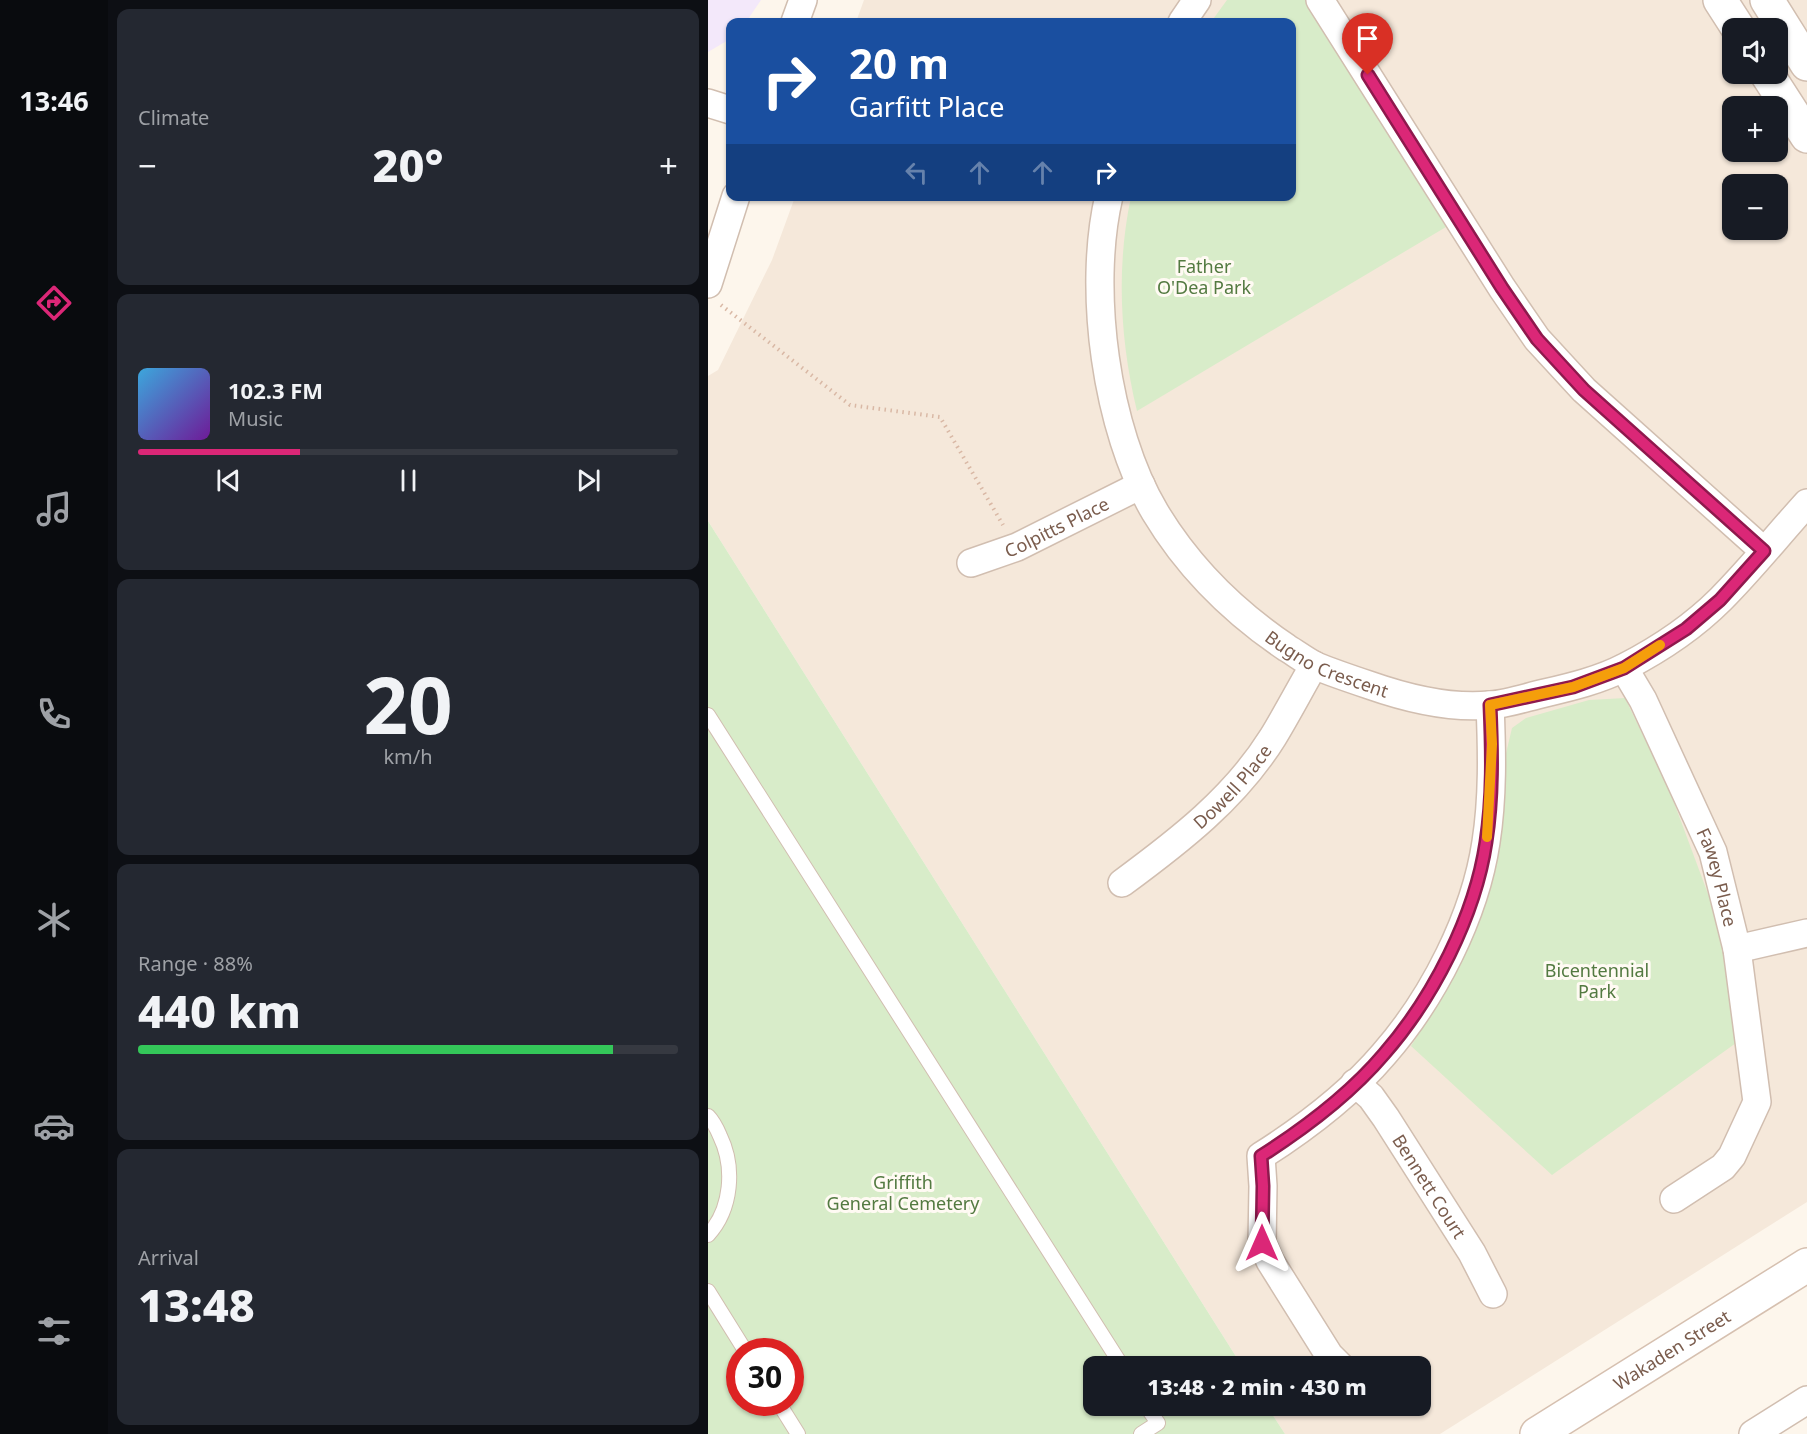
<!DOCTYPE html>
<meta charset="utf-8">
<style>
body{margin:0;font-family:"Noto Sans",sans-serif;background:#242831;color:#f1f3f6;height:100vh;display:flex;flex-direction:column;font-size:22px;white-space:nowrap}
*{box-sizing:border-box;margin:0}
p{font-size:20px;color:#9ea1a6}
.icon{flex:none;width:33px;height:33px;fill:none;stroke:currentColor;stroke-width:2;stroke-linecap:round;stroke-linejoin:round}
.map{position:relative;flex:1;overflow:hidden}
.panel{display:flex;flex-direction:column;gap:9px;padding:9px;background:#0d0f14;width:600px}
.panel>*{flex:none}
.guide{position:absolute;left:18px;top:18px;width:570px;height:183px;border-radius:12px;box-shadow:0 2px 4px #0004;background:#1a4fa0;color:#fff;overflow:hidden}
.controls{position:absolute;left:1014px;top:18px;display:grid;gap:12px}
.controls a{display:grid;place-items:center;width:66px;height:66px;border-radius:12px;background:#171b24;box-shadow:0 2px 4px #0004;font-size:30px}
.speed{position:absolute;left:18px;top:1338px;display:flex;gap:12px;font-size:30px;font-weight:700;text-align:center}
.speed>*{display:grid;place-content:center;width:78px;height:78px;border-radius:50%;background:#171b24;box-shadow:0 2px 4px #0004;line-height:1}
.speed .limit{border:9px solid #d22;background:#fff;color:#111}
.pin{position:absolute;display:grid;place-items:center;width:51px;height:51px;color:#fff;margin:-62px -26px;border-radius:50% 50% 50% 0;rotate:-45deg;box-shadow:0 0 6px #0007}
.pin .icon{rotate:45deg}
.me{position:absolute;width:66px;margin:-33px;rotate:0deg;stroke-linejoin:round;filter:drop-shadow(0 0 4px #0008)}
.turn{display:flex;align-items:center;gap:21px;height:126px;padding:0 24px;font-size:27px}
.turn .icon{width:78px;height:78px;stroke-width:2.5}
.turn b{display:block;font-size:42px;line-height:51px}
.lanes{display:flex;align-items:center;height:57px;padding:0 24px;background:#0003;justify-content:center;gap:30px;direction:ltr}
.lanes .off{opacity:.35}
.big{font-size:45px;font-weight:800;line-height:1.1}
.panel .tile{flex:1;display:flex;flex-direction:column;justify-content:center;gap:9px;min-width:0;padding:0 21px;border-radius:12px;background:#242831}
.panel .dial{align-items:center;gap:0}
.dial b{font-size:78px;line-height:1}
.song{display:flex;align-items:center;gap:18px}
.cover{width:72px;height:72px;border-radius:9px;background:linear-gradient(135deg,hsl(200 70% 55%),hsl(280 70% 35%))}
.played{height:6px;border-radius:3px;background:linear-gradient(90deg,#db2777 30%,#363941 30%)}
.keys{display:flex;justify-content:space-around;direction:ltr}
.heat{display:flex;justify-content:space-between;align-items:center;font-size:33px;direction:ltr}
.charge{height:9px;border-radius:4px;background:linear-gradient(90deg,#34c759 88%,#363941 0)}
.trip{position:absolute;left:375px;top:1356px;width:348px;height:60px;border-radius:12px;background:#171b24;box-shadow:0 2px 4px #0004;font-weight:800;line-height:60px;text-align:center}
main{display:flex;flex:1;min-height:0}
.tabs{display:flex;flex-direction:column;width:108px;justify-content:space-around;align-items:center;background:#090b0e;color:#9ea1a6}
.tabs .icon{width:42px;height:42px}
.tabs .current{color:#db2777}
.tabs b{font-size:27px;color:#f1f3f6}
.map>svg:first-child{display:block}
.residential{fill:#f5e8da;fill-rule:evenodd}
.education{fill:#f3e8fa}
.green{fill:#d8ecc9;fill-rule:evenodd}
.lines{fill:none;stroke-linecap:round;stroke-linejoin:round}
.service-casing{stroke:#d1beb0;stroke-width:16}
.minor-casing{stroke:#d1beb0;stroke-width:30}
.tertiary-casing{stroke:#d1beb0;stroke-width:36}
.secondary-casing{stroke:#d6c0b0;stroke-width:36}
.path{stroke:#d9b8a5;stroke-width:4;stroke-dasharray:1.5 4.5;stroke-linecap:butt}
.service{stroke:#fff;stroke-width:14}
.minor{stroke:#fff;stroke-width:27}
.tertiary{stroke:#fff;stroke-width:33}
.secondary{stroke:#fff;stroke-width:33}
.route-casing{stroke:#8e194d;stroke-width:15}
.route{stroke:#db2777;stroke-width:10}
.slow{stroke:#f59e0b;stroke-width:10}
.labels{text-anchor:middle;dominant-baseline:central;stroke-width:6;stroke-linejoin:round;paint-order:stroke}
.park-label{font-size:18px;fill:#537a41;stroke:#fffaf3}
.street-label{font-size:18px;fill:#7a5c4d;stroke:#fffaf3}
</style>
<main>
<nav class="tabs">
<b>13:46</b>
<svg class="icon current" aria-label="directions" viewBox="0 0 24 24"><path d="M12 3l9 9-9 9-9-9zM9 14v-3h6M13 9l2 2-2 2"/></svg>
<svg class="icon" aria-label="music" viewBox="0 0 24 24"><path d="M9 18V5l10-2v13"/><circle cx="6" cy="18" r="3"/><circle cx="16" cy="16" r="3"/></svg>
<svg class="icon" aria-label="phone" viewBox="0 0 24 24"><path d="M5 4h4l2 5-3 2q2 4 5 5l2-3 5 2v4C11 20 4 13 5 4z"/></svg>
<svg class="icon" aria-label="climate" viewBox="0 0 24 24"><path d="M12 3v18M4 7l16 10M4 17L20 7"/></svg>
<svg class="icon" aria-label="car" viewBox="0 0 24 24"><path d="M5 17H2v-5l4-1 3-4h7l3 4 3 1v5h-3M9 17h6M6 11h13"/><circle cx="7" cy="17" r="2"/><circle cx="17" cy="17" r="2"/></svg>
<svg class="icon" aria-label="filters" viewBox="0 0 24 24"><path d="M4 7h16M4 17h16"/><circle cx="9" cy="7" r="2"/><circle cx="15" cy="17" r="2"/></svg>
</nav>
<section class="panel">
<div class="tile"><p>Climate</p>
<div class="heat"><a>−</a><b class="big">20°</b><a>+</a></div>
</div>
<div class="tile">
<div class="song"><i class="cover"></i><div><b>102.3 FM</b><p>Music</p></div></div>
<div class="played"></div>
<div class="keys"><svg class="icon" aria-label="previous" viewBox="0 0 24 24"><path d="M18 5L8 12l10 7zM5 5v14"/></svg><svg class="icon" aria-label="pause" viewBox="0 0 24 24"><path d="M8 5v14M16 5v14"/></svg><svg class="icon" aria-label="next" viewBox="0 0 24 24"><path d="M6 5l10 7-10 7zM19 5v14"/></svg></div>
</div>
<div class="tile dial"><b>20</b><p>km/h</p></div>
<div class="tile"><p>Range · 88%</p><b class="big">440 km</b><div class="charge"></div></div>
<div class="tile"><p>Arrival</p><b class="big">13:48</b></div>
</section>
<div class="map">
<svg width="1099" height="1434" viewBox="0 0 1099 1434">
<rect width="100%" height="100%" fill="#fdf6ec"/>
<path class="residential" d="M156,0H1099V1202L732,1434H577L559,1406H712V1366H534L0,521V376L10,370L64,260L87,197L584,196V22H148ZM1024,28H1070V74H1024ZM1024,106H1070V152H1024ZM1024,184H1070V230H1024Z"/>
<path class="education" d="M0,0H53L38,22H22V39L0,52Z"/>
<path class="green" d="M519,0H597L738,227L429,411C412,341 408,267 423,197L584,196V22H503Z
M0,521L534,1366H386V1406H559L577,1434H0ZM32,1352H82V1402H32Z
M917,698L961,789L1019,945L1028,1043L844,1175L703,1046L740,988L772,919L792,848L795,766L804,728L818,718L881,700Z"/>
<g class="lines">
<defs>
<path id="service" d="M0,715L414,1366
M0,1116C6,1122 9,1129 12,1136C27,1167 24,1209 0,1235
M0,1291L38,1352
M70,1402L90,1434
M433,1434L450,1423L438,1406"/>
<g id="minor">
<path d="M612,0L794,288L829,339L876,390L1056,551"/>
<path d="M87,22L95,0"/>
<path d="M474,22L489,0"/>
<path d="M0,103L22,110"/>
<path id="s1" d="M401,196C379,289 398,430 447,512C480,567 527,613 579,648C589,654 598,661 608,666C625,673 643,679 661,685C698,698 742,709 782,705C800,704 819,697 837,693C863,687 892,680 917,667C950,650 986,626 1013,599C1043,569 1070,535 1099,503"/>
<path d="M0,284L28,196"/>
<path id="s2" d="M263,563L309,547L433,485"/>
<path id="s3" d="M916,668L935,700L1005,852L1029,949L1049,1102L1024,1156L1015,1167L966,1199"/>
<path id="s4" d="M414,883C471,841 527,798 565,737C579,714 592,689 606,665"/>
<path d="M1029,949L1099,933"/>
<path id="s5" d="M647,1083L663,1097L678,1118L764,1253L785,1294"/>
<path d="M632,1366L621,1355L562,1261L554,1243L555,1186L553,1156C597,1128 642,1094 676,1054C725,998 767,916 778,842C785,797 784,751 782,705"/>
<path d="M1045,1434L1099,1400"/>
</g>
<path id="tertiary" d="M1012,0L1030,28
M1059,0L1099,64
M1059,74L1099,136"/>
<g id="secondary">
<path id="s6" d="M829,1434L1099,1265"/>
</g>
</defs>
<use href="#service" class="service-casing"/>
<use href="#minor" class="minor-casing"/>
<use href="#tertiary" class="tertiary-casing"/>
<use href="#secondary" class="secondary-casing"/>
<path class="path" d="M13,305L142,405L232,417L295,525"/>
<use href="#service" class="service"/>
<use href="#minor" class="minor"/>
<use href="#tertiary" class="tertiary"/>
<use href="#secondary" class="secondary"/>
</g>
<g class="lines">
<defs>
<path id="route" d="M554,1243L555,1186L553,1156C597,1128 642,1094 676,1054C725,998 767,916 778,842C785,797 784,751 782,705L865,687L916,668L978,629L1012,600L1056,551L876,390L829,339L794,288L660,75"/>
</defs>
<use href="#route" class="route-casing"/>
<use href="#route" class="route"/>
<path class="slow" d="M779,837L784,744L782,705L865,687L916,668L952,645"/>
</g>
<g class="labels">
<g class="park-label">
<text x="496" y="266">Father<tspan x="496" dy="21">O'Dea Park</tspan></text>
<text x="889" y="970">Bicentennial<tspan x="889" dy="21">Park</tspan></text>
<text x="195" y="1182">Griffith<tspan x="195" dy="21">General Cemetery</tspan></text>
</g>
<g class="street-label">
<text stroke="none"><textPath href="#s2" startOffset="93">Colpitts Place</textPath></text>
<text stroke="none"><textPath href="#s1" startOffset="560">Bugno Crescent</textPath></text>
<text stroke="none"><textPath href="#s4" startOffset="147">Dowell Place</textPath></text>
<text stroke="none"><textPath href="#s3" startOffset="230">Fawey Place</textPath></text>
<text stroke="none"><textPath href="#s5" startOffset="128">Bennett Court</textPath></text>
<text stroke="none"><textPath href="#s6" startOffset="159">Wakaden Street</textPath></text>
</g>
</g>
</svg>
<div class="controls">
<a><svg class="icon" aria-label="sound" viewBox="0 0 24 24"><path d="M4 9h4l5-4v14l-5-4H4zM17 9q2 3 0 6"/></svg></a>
<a>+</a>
<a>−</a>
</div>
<div class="speed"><div class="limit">30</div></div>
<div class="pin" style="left:660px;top:75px;background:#d93025"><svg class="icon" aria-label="arrive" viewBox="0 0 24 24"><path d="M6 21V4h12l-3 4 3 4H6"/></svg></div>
<svg class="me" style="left:554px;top:1243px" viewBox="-20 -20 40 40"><path d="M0-17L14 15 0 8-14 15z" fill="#db2777" stroke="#fff" stroke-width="4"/></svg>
<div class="trip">13:48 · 2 min · 430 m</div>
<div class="guide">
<div class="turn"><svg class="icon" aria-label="right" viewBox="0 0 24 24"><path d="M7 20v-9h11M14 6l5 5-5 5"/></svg><div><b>20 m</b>Garfitt Place</div></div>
<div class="lanes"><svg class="icon off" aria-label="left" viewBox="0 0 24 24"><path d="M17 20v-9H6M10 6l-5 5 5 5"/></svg><svg class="icon off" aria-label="ahead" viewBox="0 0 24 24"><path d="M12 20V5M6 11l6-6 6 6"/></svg><svg class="icon off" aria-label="ahead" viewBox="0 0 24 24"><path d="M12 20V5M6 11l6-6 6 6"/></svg><svg class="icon" aria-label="right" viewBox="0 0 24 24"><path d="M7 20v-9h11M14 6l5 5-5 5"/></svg></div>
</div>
</div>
</main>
